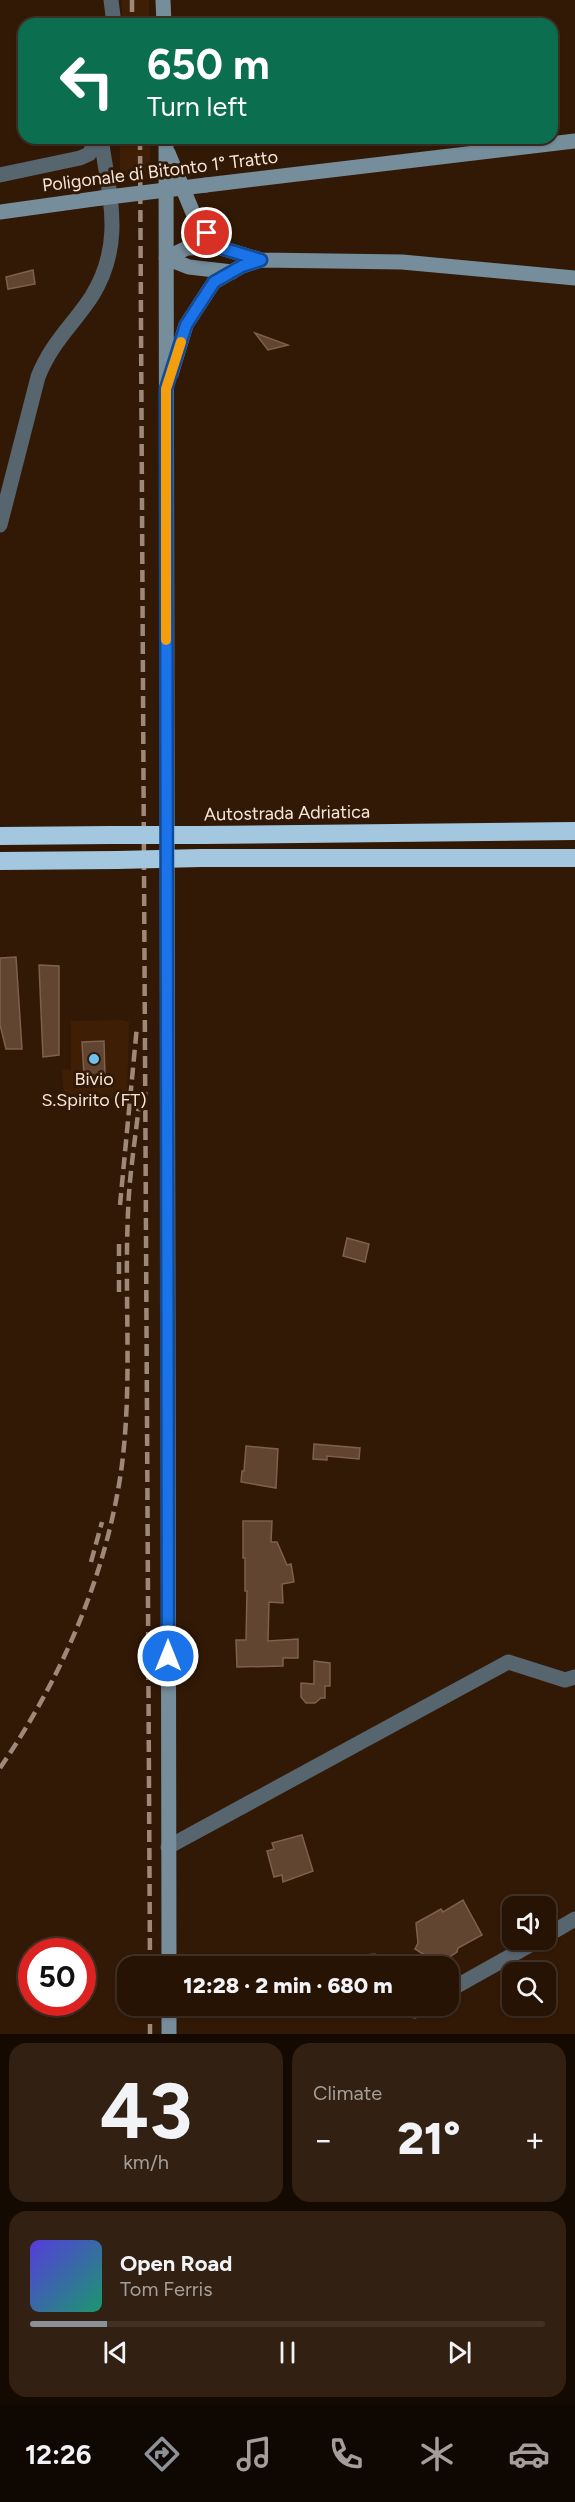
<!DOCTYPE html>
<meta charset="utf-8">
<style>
body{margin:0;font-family:Figtree,sans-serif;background:#322013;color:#f1f3f6;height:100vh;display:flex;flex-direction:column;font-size:22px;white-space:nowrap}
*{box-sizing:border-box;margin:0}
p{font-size:20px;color:#a49e9a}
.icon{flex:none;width:33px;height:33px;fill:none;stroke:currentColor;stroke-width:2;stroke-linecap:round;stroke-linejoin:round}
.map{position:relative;height:2034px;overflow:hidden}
.drawer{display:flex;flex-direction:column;gap:9px;padding:9px;background:#150a02;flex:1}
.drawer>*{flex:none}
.banner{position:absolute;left:18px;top:18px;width:540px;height:126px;border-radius:18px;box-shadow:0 2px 4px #0004,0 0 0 2px #423226;background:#0b6e4f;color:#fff;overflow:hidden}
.fabs{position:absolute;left:502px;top:1896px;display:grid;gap:12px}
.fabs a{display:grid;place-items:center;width:54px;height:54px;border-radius:12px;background:#261304;box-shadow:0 2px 4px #0004,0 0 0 2px #423226;font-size:30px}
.speed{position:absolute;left:18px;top:1938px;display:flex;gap:12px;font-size:30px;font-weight:700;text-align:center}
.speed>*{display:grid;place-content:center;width:78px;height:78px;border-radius:50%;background:#261304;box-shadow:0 2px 4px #0004,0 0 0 2px #423226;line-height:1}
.speed .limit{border:9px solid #d22;background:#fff;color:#111}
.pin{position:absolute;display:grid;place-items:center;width:51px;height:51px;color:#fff;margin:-26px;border:3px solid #fff;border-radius:50%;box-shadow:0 2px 6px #0007}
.me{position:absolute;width:66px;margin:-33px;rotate:0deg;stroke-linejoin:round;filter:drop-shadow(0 0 4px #0008)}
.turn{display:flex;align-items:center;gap:21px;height:126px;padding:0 30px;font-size:27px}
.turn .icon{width:78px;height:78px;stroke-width:2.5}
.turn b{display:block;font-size:42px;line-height:51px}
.big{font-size:45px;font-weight:800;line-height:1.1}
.drawer .widget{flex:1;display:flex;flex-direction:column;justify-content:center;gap:9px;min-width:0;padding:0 21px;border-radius:18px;background:#322013}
.drawer .dial{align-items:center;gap:0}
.dial b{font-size:78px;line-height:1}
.song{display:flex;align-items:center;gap:18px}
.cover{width:72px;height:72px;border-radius:9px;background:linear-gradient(135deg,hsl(250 70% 55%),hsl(160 70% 35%))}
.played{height:6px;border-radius:3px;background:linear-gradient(90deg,#8c9099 15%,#423226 15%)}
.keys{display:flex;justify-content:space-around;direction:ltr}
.heat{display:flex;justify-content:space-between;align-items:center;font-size:33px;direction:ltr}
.drawer .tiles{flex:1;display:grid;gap:9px;grid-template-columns:1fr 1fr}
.widget:last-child{grid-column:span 2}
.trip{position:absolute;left:117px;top:1956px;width:342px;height:60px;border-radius:18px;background:#261304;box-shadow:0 2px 4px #0004,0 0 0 2px #423226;font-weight:800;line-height:60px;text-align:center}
.tabs{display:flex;height:96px;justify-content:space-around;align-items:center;background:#0f0802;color:#a49e9a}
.tabs .icon{width:42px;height:42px}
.tabs .selected{color:#8c9099}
.tabs b{font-size:27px;color:#f1f3f6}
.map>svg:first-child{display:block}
.built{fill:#3e1f06}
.building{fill:#624531;stroke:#7e604b;stroke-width:1.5}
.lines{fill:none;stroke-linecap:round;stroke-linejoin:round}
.minor{stroke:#57656e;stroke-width:15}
.secondary{stroke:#768d9b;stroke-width:15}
.motorway{stroke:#a3c7de;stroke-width:18}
.rail{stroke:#9d8879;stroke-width:4.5;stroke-dasharray:12 6;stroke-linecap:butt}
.secondary-bridge{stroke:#768d9b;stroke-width:15}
.motorway-bridge{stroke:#a3c7de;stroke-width:18}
.route-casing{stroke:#114b97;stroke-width:15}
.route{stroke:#1a73e8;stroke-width:10}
.slow{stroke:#f59e0b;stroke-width:10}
.poi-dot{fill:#6dc2f3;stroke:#321906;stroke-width:2}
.labels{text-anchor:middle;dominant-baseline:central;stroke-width:6;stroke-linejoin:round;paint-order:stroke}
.street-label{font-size:18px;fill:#f8e6db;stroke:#321906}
.poi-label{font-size:18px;fill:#f8e6db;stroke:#321906}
</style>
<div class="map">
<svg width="575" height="2034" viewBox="0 0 575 2034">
<rect width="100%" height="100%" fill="#321906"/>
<path class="built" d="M122,0H149V24H122Z
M120,138H150V178L120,181Z
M121,1020L129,1022L127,1097L64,1101L62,1069L71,1070V1021Z"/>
<path class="building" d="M33,270L35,284L8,289L6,277Z
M255,333L288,345L268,350Z
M16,957L22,1049H6L0,1025V958Z
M39,965L59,966V1055L43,1057Z
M104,1041L105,1076H84L82,1042Z
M347,1238L369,1244L365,1262L343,1256Z
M314,1444L360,1448L359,1459L327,1456V1460L313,1459Z
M246,1446L278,1449L276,1488L241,1482L242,1471H244Z
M243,1521H272L271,1542H277L287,1565L291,1564L294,1582L282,1584L283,1603L269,1602L268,1641L298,1639V1658H283V1666L237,1667L236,1640H246L247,1591H245V1558H243Z
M314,1661L330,1663V1686H325V1698H321L315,1703H306L301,1697V1683L314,1684Z
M302,1835L313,1871L283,1882L282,1875L274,1877L267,1851L274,1849L272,1843Z
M463,1900L482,1935L458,1948L457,1952L439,1964L415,1949L418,1943L416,1923L441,1909L443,1912Z"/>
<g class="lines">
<path class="minor" d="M111,0L114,24
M0,175L80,158L89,154L98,138
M0,525L38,377C51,343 73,325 92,296C125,242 109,196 101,138
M168,1847L508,1662L565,1680L575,1677
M546,1936L575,1919
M332,1966L374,1961L383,1966
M448,1991L539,1940
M409,2006L415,2011L424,2006"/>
<path class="secondary" d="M163,0L164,24
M166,138L169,1966
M168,153L196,220L218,247
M206,185L575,141
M0,212L101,198
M166,258L187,248L218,247L261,260L402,262L575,278
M166,258L189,267L232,272
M171,374L186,325L214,282L242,266L261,260
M169,2006V2034"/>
<path class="motorway" d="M203,835L575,831
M0,836L111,835
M201,858H575
M0,861L117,860"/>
<path class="rail" d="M132,0V24
M140,138L150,1966
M120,1205L137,1026
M119,1292V1241
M91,1562L102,1522
M0,1768C61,1679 105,1579 121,1472C133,1386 124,1299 128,1213C129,1177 135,1141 139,1105
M150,2006V2034"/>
<path class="secondary-bridge" d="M101,198L206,185"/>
<path class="motorway-bridge" d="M111,835H203
M117,860L201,858"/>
</g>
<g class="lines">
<defs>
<path id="route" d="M168,1656L166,389L186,325L214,282L242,266L261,260L218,247L207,233"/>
</defs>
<use href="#route" class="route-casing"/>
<use href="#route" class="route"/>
<path class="slow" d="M166,640V389L181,342"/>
</g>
<circle class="poi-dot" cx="94" cy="1059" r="6"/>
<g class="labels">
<g class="street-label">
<text transform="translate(160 171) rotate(-7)">Poligonale di Bitonto 1° Tratto</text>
<text transform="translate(287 813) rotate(-1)">Autostrada Adriatica</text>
</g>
<g class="poi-label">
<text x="94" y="1079">Bivio<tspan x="94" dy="21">S.Spirito (FT)</tspan></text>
</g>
</g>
</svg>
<div class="fabs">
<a><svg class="icon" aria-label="sound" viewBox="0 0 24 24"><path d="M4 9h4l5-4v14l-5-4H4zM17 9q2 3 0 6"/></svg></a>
<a><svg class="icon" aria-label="search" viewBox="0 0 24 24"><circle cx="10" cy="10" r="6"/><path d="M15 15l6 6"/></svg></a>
</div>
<div class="speed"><div class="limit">50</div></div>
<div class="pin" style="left:207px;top:233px;background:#d93025"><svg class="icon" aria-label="arrive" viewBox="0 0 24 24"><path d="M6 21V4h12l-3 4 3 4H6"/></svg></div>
<svg class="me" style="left:168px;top:1656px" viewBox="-20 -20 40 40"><circle r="17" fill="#1a73e8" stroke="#fff" stroke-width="3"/><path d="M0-11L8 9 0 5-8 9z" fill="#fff"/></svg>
<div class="trip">12:28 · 2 min · 680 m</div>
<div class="banner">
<div class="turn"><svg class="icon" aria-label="left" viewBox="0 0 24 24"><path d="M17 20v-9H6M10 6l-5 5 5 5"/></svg><div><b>650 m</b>Turn left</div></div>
</div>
</div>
<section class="drawer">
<div class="tiles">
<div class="widget dial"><b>43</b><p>km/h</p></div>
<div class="widget"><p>Climate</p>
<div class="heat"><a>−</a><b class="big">21°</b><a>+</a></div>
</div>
<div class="widget">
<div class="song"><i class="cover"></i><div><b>Open Road</b><p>Tom Ferris</p></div></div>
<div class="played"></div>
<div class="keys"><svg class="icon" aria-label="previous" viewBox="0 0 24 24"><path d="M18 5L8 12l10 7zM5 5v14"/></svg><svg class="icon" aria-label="pause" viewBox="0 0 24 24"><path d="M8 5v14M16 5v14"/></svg><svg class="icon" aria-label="next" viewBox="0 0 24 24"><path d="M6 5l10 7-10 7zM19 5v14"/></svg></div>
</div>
</div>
</section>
<nav class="tabs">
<b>12:26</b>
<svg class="icon selected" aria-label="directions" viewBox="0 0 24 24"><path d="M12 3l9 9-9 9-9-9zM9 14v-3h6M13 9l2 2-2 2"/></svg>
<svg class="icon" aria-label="music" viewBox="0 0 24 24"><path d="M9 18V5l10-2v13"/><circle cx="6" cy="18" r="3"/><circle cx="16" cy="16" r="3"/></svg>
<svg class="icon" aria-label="phone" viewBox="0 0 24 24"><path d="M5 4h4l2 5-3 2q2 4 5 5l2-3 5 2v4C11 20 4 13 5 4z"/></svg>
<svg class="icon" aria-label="climate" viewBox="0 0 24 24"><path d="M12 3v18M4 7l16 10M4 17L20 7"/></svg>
<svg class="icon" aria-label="car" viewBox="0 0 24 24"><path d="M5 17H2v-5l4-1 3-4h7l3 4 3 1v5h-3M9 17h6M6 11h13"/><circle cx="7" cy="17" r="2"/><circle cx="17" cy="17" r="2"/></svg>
</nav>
